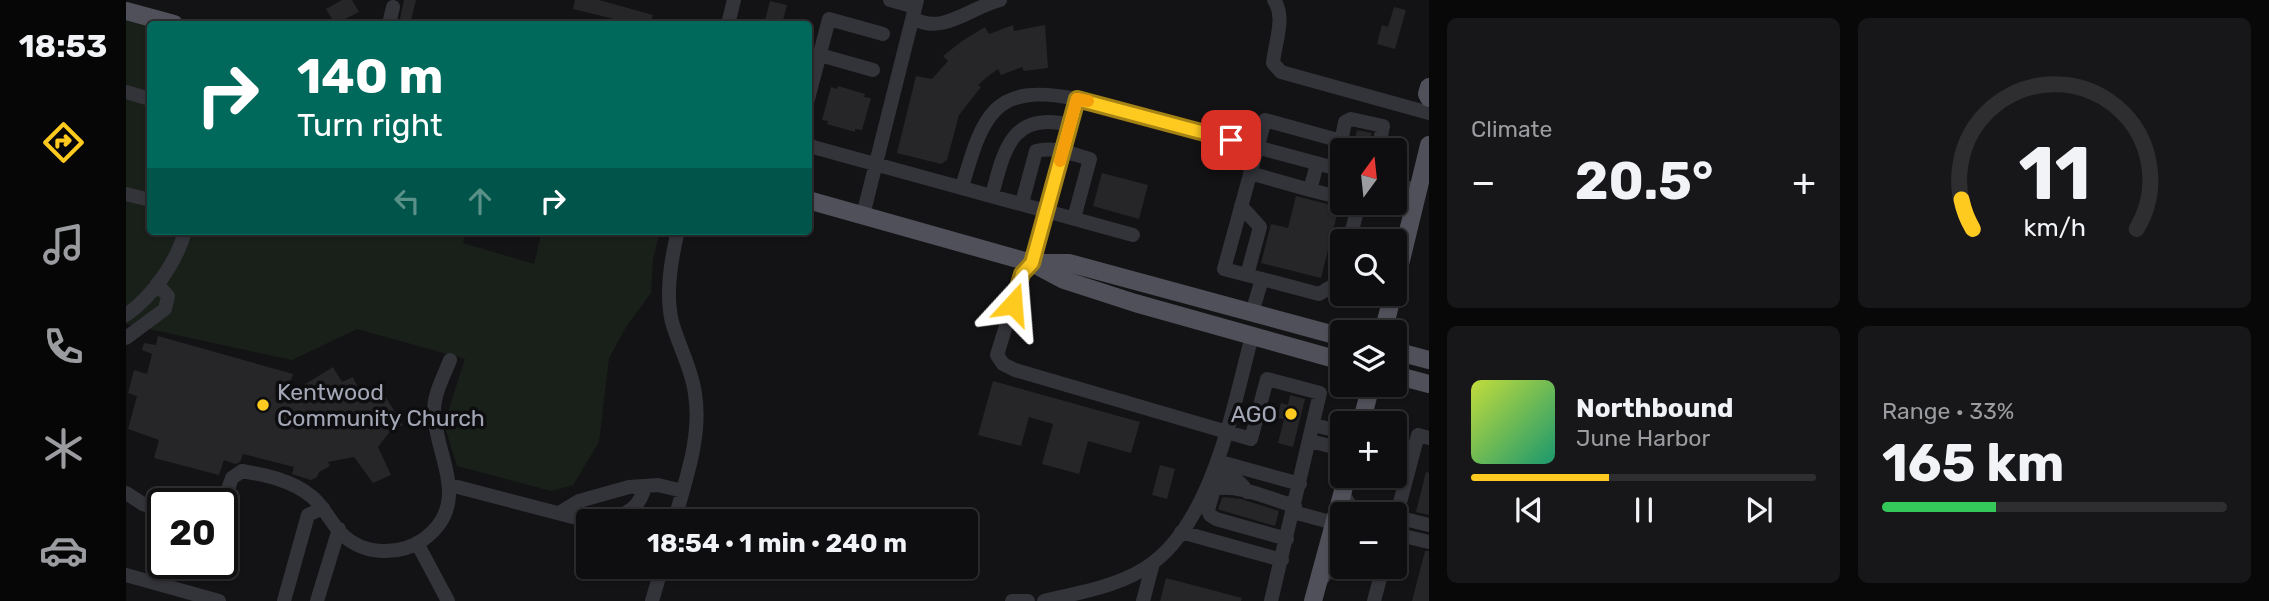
<!DOCTYPE html>
<meta charset="utf-8">
<style>
body{margin:0;font-family:Rubik,sans-serif;background:#171719;color:#f1f3f6;height:100vh;display:flex;flex-direction:column;font-size:26px;white-space:nowrap}
*{box-sizing:border-box;margin:0}
p{font-size:23px;color:#9b9c9f}
.icon{flex:none;width:38px;height:38px;fill:none;stroke:currentColor;stroke-width:2;stroke-linecap:round;stroke-linejoin:round}
.map{position:relative;flex:1;overflow:hidden}
.side{display:flex;flex-direction:column;gap:18px;padding:18px;background:#080809;width:840px}
.side>*{flex:none}
.hud{position:absolute;left:21px;top:21px;width:665px;height:214px;border-radius:7px;box-shadow:0 2px 5px #0004,0 0 0 2px #2e2e30;background:#00695c;color:#fff;overflow:hidden}
.needle{width:46px;rotate:15deg}
.fabs{position:absolute;left:1204px;top:138px;display:grid;gap:14px}
.fabs a{display:grid;place-items:center;width:77px;height:77px;border-radius:7px;background:#0e0e10;box-shadow:0 2px 5px #0004,0 0 0 2px #2e2e30;font-size:35px}
.speed{position:absolute;left:21px;top:488px;display:flex;gap:14px;font-size:35px;font-weight:700;text-align:center}
.speed>*{display:grid;place-content:center;width:91px;height:91px;border-radius:50%;background:#0e0e10;box-shadow:0 2px 5px #0004,0 0 0 2px #2e2e30;line-height:1}
.speed .limit{border:4px solid #111;border-radius:10px;background:#fff;color:#111}
.pin{position:absolute;display:grid;place-items:center;width:60px;height:60px;color:#fff;margin:-30px;border-radius:14px;box-shadow:0 4px 10px #0006}
.me{position:absolute;width:77px;margin:-38px;rotate:19deg;stroke-linejoin:round;filter:drop-shadow(0 0 5px #0008)}
.turn{display:flex;align-items:center;gap:24px;height:147px;padding:0 35px;font-size:32px}
.turn .icon{width:91px;height:91px;stroke-width:2.5}
.turn b{display:block;font-size:49px;line-height:60px}
.lanes{display:flex;align-items:center;height:66px;padding:0 35px;background:#0003;justify-content:center;gap:35px;direction:ltr}
.lanes .off{opacity:.35}
.big{font-size:52px;font-weight:700;line-height:1.1}
.side .card{flex:1;display:flex;flex-direction:column;justify-content:center;gap:10px;min-width:0;padding:0 24px;border-radius:10px;background:#171719}
.side .dial{align-items:center;gap:0}
.dial svg{height:182px;overflow:visible;fill:none;stroke:#2e2e30;stroke-width:7;stroke-linecap:round;text-anchor:middle}
.dial text{fill:#f1f3f6;stroke:none}
.song{display:flex;align-items:center;gap:21px}
.cover{width:84px;height:84px;border-radius:10px;background:linear-gradient(135deg,hsl(70 70% 55%),hsl(160 70% 35%))}
.played{height:7px;border-radius:4px;background:linear-gradient(90deg,#ffca20 40%,#2e2e30 40%)}
.keys{display:flex;justify-content:space-around;direction:ltr}
.heat{display:flex;justify-content:space-between;align-items:center;font-size:38px;direction:ltr}
.charge{height:10px;border-radius:5px;background:linear-gradient(90deg,#34c759 33%,#2e2e30 0)}
.side .tiles{flex:1;display:grid;gap:18px;grid-template-columns:repeat(2,1fr)}
.trip{position:absolute;left:450px;top:509px;width:402px;height:70px;border-radius:7px;background:#0e0e10;box-shadow:0 2px 5px #0004,0 0 0 2px #2e2e30;font-weight:700;line-height:70px;text-align:center}
main{display:flex;flex:1;min-height:0}
.dock{display:flex;flex-direction:column;width:126px;justify-content:space-around;align-items:center;background:#060606;color:#9b9c9f}
.dock .icon{width:49px;height:49px}
.dock .current{color:#ffca20}
.dock b{font-size:32px;color:#f1f3f6}
.map>svg:first-child{display:block}
.green{fill:#19201a}
.building{fill:#262629}
.lines{fill:none;stroke-linecap:round;stroke-linejoin:round}
.minor{stroke:#33343a;stroke-width:14}
.major{stroke:#4f5059;stroke-width:18}
.route-casing{stroke:#a68315;stroke-width:18}
.route{stroke:#ffca20;stroke-width:12}
.slow{stroke:#f59e0b;stroke-width:12}
.poi-dot{fill:#ffca20;stroke:#0e0e10;stroke-width:2.5}
.labels{text-anchor:middle;dominant-baseline:central;stroke-width:7;stroke-linejoin:round;paint-order:stroke}
.poi-label{font-size:23px;fill:#a3a7b6;stroke:#0e0e10;text-anchor:start}
</style>
<main>
<nav class="dock">
<b>18:53</b>
<svg class="icon current" aria-label="directions" viewBox="0 0 24 24"><path d="M12 3l9 9-9 9-9-9zM9 14v-3h6M13 9l2 2-2 2"/></svg>
<svg class="icon" aria-label="music" viewBox="0 0 24 24"><path d="M9 18V5l10-2v13"/><circle cx="6" cy="18" r="3"/><circle cx="16" cy="16" r="3"/></svg>
<svg class="icon" aria-label="phone" viewBox="0 0 24 24"><path d="M5 4h4l2 5-3 2q2 4 5 5l2-3 5 2v4C11 20 4 13 5 4z"/></svg>
<svg class="icon" aria-label="climate" viewBox="0 0 24 24"><path d="M12 3v18M4 7l16 10M4 17L20 7"/></svg>
<svg class="icon" aria-label="car" viewBox="0 0 24 24"><path d="M5 17H2v-5l4-1 3-4h7l3 4 3 1v5h-3M9 17h6M6 11h13"/><circle cx="7" cy="17" r="2"/><circle cx="17" cy="17" r="2"/></svg>
</nav>
<div class="map">
<svg width="1303" height="601" viewBox="0 0 1303 601">
<rect width="100%" height="100%" fill="#131315"/>
<path class="green" d="M0,19L24,26V231H340L337,243L408,264L416,231H534L527,259L525,293L500,327L483,358L473,442L447,485L425,491L331,466L318,424L339,359L231,329L166,360L0,324Z"/>
<path class="building" d="M216,0H226L233,12L209,24L200,9Z
M278,0H290L284,24L273,23Z
M449,0H473L527,15L524,24H509L447,9Z
M644,1L661,5L656,24H638Z
M1268,7L1280,10L1269,49L1251,44L1256,25L1262,27Z
M887,25L888,31L919,25L922,68L898,71L896,67L875,75L872,69L861,77L852,85L855,87L833,115L821,160L815,164L771,153L790,76L806,79L822,61L817,56L836,41L859,27L863,34Z
M712,86L739,94L738,97L745,98L736,130L729,129V132L701,124L702,121L696,120L705,87L711,89Z
M1231,130L1246,133L1241,150H1226Z
M976,173L1022,185L1013,219L967,206Z
M1170,196L1213,207L1195,278L1135,263L1145,224L1162,228Z
M32,336L167,374L160,396L207,367L216,382L227,377L234,392L259,396L277,425L266,429L252,447L265,475L247,483L228,457L202,462L204,466L193,472L191,477L185,480L166,474L168,467L117,454L114,462L109,464L98,460L93,475L28,458L33,440L2,429L11,396L2,393L8,370L21,374L26,354L16,350L18,343L30,345Z
M867,381L1014,422L1005,453L962,441L953,474L916,464L927,424L903,417L895,446L852,435Z
M1164,395L1179,399L1167,447L1152,443L1158,419L1151,418L1155,403L1162,405Z
M1034,465L1049,469L1041,499L1026,495Z
M1300,472L1303,473V515L1290,512Z
M1098,497L1115,499L1153,511L1149,526L1094,510L1092,509L1096,498Z
M1299,551H1303V601H1286Z
M1040,578L1116,598L1115,601H1034Z"/>
<g class="lines">
<path class="minor" d="M764,0L789,7
M1148,0C1160,17 1149,42 1147,63L1155,72L1303,113
M787,18C816,36 845,7 874,0
M263,24L267,7
M602,24L608,0
M694,55L747,70
M0,92L24,99
M682,99L703,19L757,34
M951,99L906,263L896,274L871,355L877,364L889,370L1125,439L1141,379L1194,393L1145,601
M682,144L687,147L1007,235
M1191,164L1184,190L1216,198
M1124,173L1184,190
M1269,184L1292,191
M836,187C857,115 867,82 951,99L1216,170
M0,194L24,200
M866,195C878,151 885,110 944,125
M896,203L910,151C929,146 946,154 964,159L948,218
M1115,206L1134,227L1121,275
M737,215L791,0
M1223,242L1233,203
M1216,268L1213,282L1193,294L1098,269L1139,120L1208,139L1216,137L1219,122L1225,119L1257,126L1252,150
M1126,313L1136,279
M0,315C26,297 51,262 59,231
M0,338L39,309L42,296L31,284
M1188,425L1216,432
M1184,441L1216,449
M1091,461L1174,484
M324,485L466,522
M1088,489L1095,477C1107,476 1115,481 1121,492
M0,493L17,504L37,512
M1216,493L1230,514
M96,506L106,478L116,471C140,475 165,480 185,496C198,506 204,522 215,533C237,556 274,556 298,539C347,503 309,456 308,411C308,393 318,376 324,360
M1167,512L1208,523
M433,513L453,501L503,487L532,485L557,491
M1270,517L1303,525
M1269,521L1292,435L1303,438
M479,522C500,513 512,511 519,487
M548,522C559,482 576,436 569,394C566,369 553,347 546,322C539,293 545,259 552,231
M1055,532L1156,560
M1269,534L1303,542
M1161,539L1090,519L1084,515L1082,510L1088,489C1113,483 1145,500 1169,506
M291,543L322,601
M0,575L93,601
M1193,582L1216,556
M158,601L182,515L197,508
M191,601L213,529
M526,601L536,567
M886,601H902
M918,601C955,592 997,586 1028,562C1088,515 1107,407 1126,336
M1017,601L1027,563
M1248,601L1257,567"/>
<path class="major" d="M0,11L48,24
M1303,87L1301,94L1303,98
M682,200L906,263L938,280L1009,303L1216,361
M909,263H943L1216,337
M1269,285L1303,145
M1257,332L1267,294
M1269,351L1303,360
M1269,375L1303,384
M1235,424L1245,385
M1187,601L1221,476"/>
</g>
<g class="lines">
<defs>
<path id="route" d="M887,304L896,274L906,263L951,99L1105,140"/>
</defs>
<use href="#route" class="route-casing"/>
<use href="#route" class="route"/>
<path class="slow" d="M934,161L951,99L962,101"/>
</g>
<g class="poi-dot">
<circle cx="137" cy="405" r="7"/>
<circle cx="1165" cy="414" r="7"/>
</g>
<g class="labels">
<g class="poi-label">
<text x="151" y="392">Kentwood<tspan x="151" dy="26">Community Church</tspan></text>
<text x="1151" y="414" text-anchor="end">AGO</text>
</g>
</g>
</svg>
<div class="fabs">
<a><svg class="needle" viewBox="-14 -14 28 28"><path d="M0-13l5 13h-10z" fill="#e53935"/><path d="M0 13l5-13h-10z" fill="#9b9c9f"/></svg></a>
<a><svg class="icon" aria-label="search" viewBox="0 0 24 24"><circle cx="10" cy="10" r="6"/><path d="M15 15l6 6"/></svg></a>
<a><svg class="icon" aria-label="layers" viewBox="0 0 24 24"><path d="M12 4l9 5-9 5-9-5zM3 14l9 5 9-5"/></svg></a>
<a>+</a>
<a>−</a>
</div>
<div class="speed"><div class="limit">20</div></div>
<div class="pin" style="left:1105px;top:140px;background:#d93025"><svg class="icon" aria-label="arrive" viewBox="0 0 24 24"><path d="M6 21V4h12l-3 4 3 4H6"/></svg></div>
<svg class="me" style="left:887px;top:304px" viewBox="-20 -20 40 40"><path d="M0-17L14 15 0 8-14 15z" fill="#ffca20" stroke="#fff" stroke-width="4"/></svg>
<div class="trip">18:54 · 1 min · 240 m</div>
<div class="hud">
<div class="turn"><svg class="icon" aria-label="right" viewBox="0 0 24 24"><path d="M7 20v-9h11M14 6l5 5-5 5"/></svg><div><b>140 m</b>Turn right</div></div>
<div class="lanes"><svg class="icon off" aria-label="left" viewBox="0 0 24 24"><path d="M17 20v-9H6M10 6l-5 5 5 5"/></svg><svg class="icon off" aria-label="ahead" viewBox="0 0 24 24"><path d="M12 20V5M6 11l6-6 6 6"/></svg><svg class="icon" aria-label="right" viewBox="0 0 24 24"><path d="M7 20v-9h11M14 6l5 5-5 5"/></svg></div>
</div>
</div>
<section class="side">
<div class="tiles">
<div class="card"><p>Climate</p>
<div class="heat"><a>−</a><b class="big">20.5°</b><a>+</a></div>
</div>
<div class="card dial"><svg viewBox="0 0 100 80">
<path d="M14 69A42 42 0 1 1 86 69"/>
<path d="M14 69A42 42 0 0 1 9 56" stroke="#ffca20"/>
<text x="50" y="56" font-size="32" font-weight="700">11</text>
<text x="50" y="72" font-size="11">km/h</text>
</svg></div>
<div class="card">
<div class="song"><i class="cover"></i><div><b>Northbound</b><p>June Harbor</p></div></div>
<div class="played"></div>
<div class="keys"><svg class="icon" aria-label="previous" viewBox="0 0 24 24"><path d="M18 5L8 12l10 7zM5 5v14"/></svg><svg class="icon" aria-label="pause" viewBox="0 0 24 24"><path d="M8 5v14M16 5v14"/></svg><svg class="icon" aria-label="next" viewBox="0 0 24 24"><path d="M6 5l10 7-10 7zM19 5v14"/></svg></div>
</div>
<div class="card"><p>Range · 33%</p><b class="big">165 km</b><div class="charge"></div></div>
</div>
</section>
</main>
